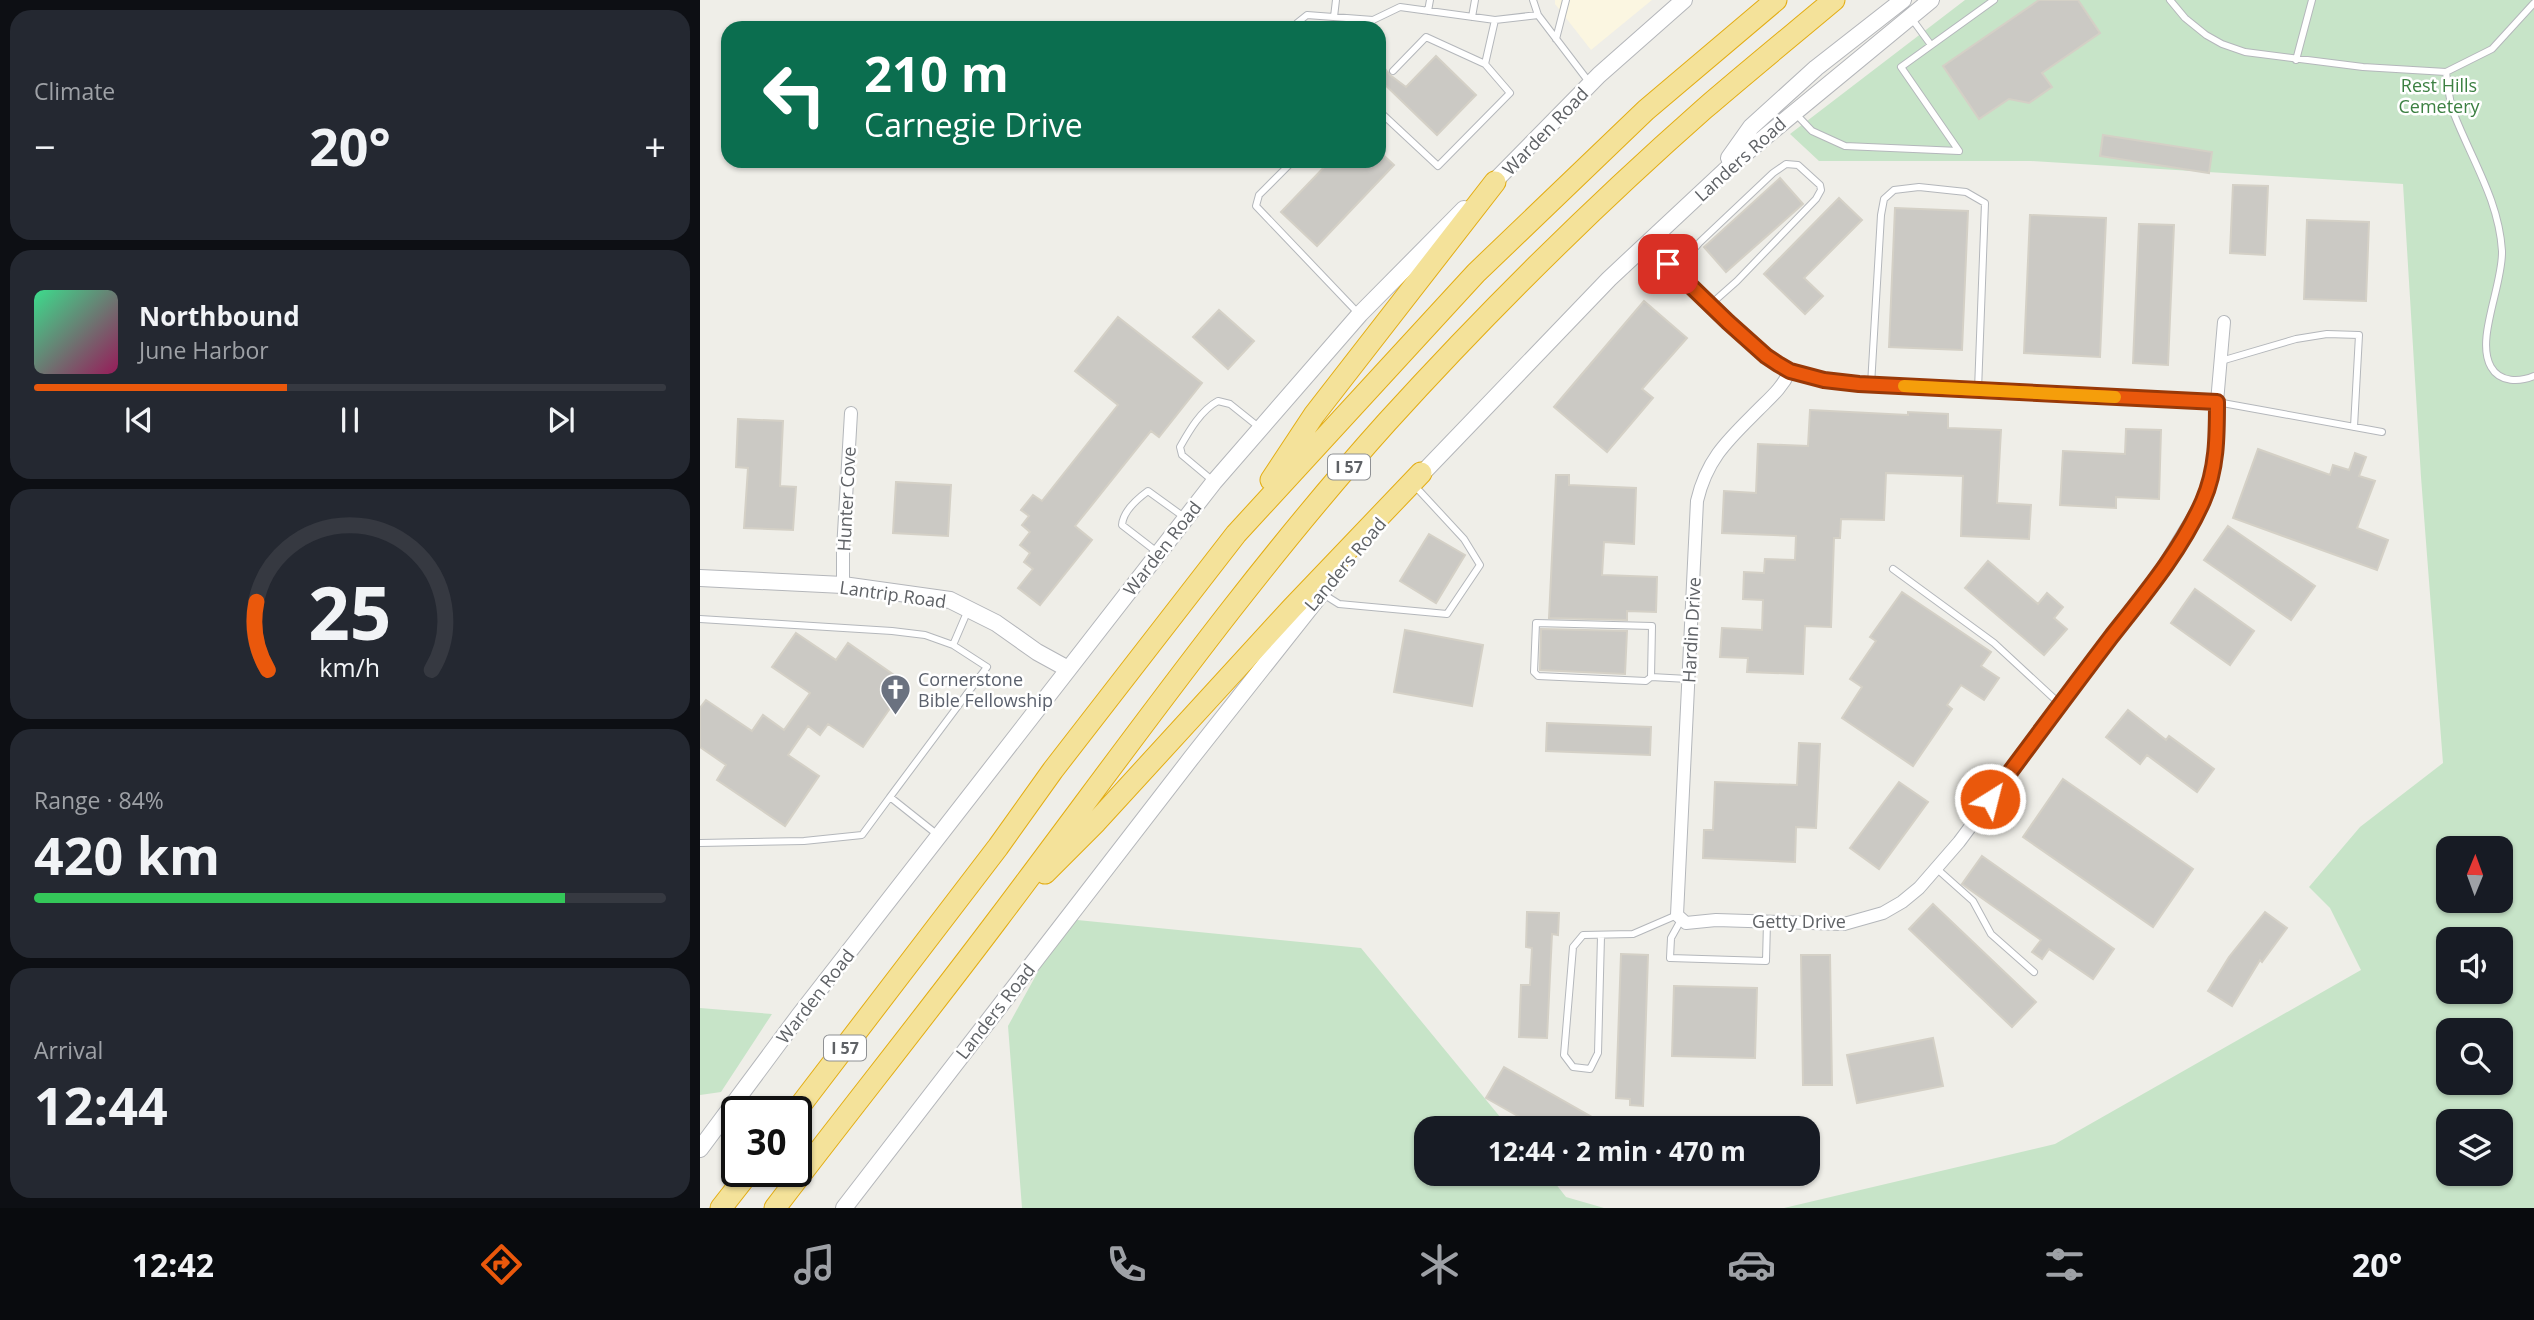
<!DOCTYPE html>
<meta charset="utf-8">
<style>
body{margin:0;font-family:"Open Sans",sans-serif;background:#242831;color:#f1f3f6;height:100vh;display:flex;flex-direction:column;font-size:26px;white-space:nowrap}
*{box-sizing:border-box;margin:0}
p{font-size:23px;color:#9ea1a6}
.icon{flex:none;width:38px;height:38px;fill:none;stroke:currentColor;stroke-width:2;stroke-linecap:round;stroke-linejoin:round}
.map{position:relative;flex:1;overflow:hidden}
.sheet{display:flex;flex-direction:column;gap:10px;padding:10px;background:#0d0f14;width:700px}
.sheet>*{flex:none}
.guide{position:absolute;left:21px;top:21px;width:665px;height:147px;border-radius:21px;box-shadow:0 2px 5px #0004;background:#0b6e4f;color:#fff;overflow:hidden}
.needle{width:46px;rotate:1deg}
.buttons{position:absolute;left:1736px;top:836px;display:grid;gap:14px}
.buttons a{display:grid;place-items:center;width:77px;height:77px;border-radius:14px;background:#171b24;box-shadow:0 2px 5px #0004;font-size:35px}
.speed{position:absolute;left:21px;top:1096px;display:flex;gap:14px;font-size:35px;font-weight:700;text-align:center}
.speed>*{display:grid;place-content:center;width:91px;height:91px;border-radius:50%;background:#171b24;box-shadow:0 2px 5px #0004;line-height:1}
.speed .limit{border:4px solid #111;border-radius:10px;background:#fff;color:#111}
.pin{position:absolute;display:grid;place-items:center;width:60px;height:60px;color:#fff;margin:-30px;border-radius:14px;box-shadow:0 4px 10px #0006}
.me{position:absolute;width:77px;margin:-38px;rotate:36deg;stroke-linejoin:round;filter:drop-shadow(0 0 5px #0008)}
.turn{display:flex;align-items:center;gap:24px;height:147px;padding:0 28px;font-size:32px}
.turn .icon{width:91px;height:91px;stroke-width:2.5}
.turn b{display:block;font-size:49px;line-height:60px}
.big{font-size:52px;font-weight:700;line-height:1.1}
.sheet .tile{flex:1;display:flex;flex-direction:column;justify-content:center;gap:10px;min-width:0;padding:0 24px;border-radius:21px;background:#242831}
.sheet .dial{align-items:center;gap:0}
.dial svg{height:182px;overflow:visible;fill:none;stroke:#363941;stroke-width:7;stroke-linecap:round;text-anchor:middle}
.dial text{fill:#f1f3f6;stroke:none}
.song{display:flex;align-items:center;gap:21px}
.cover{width:84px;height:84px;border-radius:10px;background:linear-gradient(135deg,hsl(150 70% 55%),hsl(330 70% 35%))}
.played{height:7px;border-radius:4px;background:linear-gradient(90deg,#ea580c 40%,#363941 40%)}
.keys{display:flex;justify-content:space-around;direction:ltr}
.heat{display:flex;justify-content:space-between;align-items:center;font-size:38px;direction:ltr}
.charge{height:10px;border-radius:5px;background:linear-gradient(90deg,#34c759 84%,#363941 0)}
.trip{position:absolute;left:714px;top:1116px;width:406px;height:70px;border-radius:21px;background:#171b24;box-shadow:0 2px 5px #0004;font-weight:700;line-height:70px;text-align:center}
.tabs{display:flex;height:112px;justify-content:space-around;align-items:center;background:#090b0e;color:#9ea1a6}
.tabs .icon{width:49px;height:49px}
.tabs .on{color:#ea580c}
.tabs b{font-size:32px;color:#f1f3f6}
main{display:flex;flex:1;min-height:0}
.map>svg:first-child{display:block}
.commercial{fill:#fbf6e1}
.green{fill:#c7e4c8;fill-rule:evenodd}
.building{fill:#cbc9c4;stroke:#d4d0c6;stroke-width:2}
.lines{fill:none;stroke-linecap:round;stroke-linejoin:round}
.lane-casing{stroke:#b4b7bb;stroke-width:8}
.street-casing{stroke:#b4b7bb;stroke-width:14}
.secondary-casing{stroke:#b4b6ba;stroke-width:18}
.highway-casing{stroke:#e3ad14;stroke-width:23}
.lane{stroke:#fff;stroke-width:6}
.street{stroke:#fff;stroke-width:12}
.secondary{stroke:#fff;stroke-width:16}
.highway{stroke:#f4e29a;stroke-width:21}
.route-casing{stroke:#983908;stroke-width:18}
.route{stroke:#ea580c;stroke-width:12}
.slow{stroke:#f59e0b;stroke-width:12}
.labels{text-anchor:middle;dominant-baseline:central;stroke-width:5;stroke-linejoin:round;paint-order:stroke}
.shield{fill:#fff;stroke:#8f9194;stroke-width:2}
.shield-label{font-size:16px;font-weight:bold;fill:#5f6266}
.park-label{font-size:18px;fill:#3c8042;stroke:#fff}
.street-label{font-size:18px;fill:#5f6266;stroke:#fff}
.worship-label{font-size:18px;fill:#5b616d;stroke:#fff;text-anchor:start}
</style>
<main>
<section class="sheet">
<div class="tile"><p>Climate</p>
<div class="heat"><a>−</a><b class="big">20°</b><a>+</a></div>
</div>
<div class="tile">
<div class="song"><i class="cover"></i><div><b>Northbound</b><p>June Harbor</p></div></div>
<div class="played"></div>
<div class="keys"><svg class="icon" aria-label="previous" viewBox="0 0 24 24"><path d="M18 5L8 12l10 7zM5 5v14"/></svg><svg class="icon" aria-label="pause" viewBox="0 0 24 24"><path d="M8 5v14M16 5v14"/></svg><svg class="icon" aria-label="next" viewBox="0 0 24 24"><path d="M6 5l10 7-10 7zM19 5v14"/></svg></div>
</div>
<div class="tile dial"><svg viewBox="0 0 100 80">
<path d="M14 69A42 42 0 1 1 86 69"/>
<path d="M14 69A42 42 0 0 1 9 39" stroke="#ea580c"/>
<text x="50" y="56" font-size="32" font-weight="700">25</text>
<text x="50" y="72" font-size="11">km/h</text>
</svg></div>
<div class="tile"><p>Range · 84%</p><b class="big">420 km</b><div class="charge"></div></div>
<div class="tile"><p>Arrival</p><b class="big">12:44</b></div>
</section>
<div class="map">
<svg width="1834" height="1208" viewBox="0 0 1834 1208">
<rect width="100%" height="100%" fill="#efeee8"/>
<path class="commercial" d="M855,0H952L891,50L855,4Z"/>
<path class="green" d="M1265,0H1834V1208H1084L1355,1144L1661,970L1630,908L1609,887L1660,827L1743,763L1721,477L1703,184L1331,161H1119L1090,134ZM1748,849H1801V901H1748ZM1748,940H1801V992H1748ZM1748,1031H1801V1083H1748ZM1748,1122H1801V1174H1748Z
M367,919L661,948L810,1129H726V1174H848L866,1197L904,1208H322L308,1026Z
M0,1008L72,1014L21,1092L0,1095Z"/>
<path class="building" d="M1339,0H1378L1400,33L1342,73L1352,87L1329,103L1309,99L1279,119L1243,66Z
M736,56L776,95L737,135L679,79L686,70L690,75L706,87Z
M1403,135L1512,152L1509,173L1400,156Z
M679,151L694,165L617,246L581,212L630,161H679Z
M1080,178L1103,204L1026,272L1004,247Z
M1533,185L1568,186L1565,255L1530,253Z
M1139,198L1162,220L1104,278L1123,296L1105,314L1064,274Z
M1195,208L1268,211L1262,350L1189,347Z
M1330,215L1406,218L1400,357L1324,353Z
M1607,220L1669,222L1666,301L1604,299Z
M1439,224L1474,225L1468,365L1433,363Z
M944,301L987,338L942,389L953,398L907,452L854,407Z
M519,310L554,341L528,369L493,337Z
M418,317L502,383L459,437L451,431L375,526L392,540L340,605L318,588L333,569L324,562L330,553L320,545L330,532L322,525L329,516L321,510L333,495L342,501L418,405L375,371Z
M1110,410L1208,415V412L1248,414V428L1301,430L1297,503L1331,505L1329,539L1261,536L1263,476L1186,473L1184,520L1141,519L1140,538H1134L1131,627L1105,626L1103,674L1047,672L1048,658L1020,657L1022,628L1062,630L1063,600L1043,599L1044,572L1064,573L1065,559L1095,560L1096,536L1022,533L1024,491L1056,493L1058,444L1108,446Z
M38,419L83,421L80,486L96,487L93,530L44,528L48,468L36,467Z
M1426,429L1461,430L1459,499L1416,497V508L1360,505L1363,451L1425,454Z
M1558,449L1630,475L1633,465L1649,470L1655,453L1666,457L1659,476L1675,481L1657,528L1688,540L1677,570L1533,518Z
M856,475H869V485L936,488L934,544L904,542L902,575L957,577L956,612L927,611V620L849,618Z
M196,482L251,485L248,536L193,533Z
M1528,526L1615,586L1591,620L1504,560Z
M729,534L765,555L736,603L700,581Z
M1288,561L1338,604L1347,593L1363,607L1354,618L1367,629L1344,655L1265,588Z
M1495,589L1554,631L1530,665L1471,623Z
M1202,592L1291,652L1281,666L1299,678L1284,700L1261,685L1247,705L1252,709L1213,766L1142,718L1162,687L1150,679L1176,641L1170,637Z
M841,629L927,631L925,674L840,670Z
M705,630L783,645L772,706L694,692Z
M96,633L136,660L148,643L207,684L163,747L128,724L120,735L108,726L88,755L119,776L85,826L17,780L26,765L0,747V708L6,700L52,731L63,715L84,730L110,693L72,667Z
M1428,710L1466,740L1469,736L1514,769L1497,792L1447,755L1440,764L1406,737Z
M847,723L951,727L950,755L846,751Z
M1099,743L1120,744L1116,828L1096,827L1095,862L1003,858L1004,830H1013L1015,782L1097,785Z
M1363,779L1493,869L1453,927L1323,837Z
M1199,782L1228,802L1179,869L1150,848Z
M1282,856L1414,949L1393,979L1349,949L1342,959L1332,952L1341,940L1262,884Z
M1233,904L1336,1002L1312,1027L1209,929Z
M827,912L859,913L858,935L852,934L847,1038L819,1037L821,985H830L832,948L826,947Z
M1565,912L1587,928L1562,962L1560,960L1532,1006L1508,991L1529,957Z
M921,954L948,955L943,1106L930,1105V1099L916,1098Z
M1101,955H1130L1132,1085H1103Z
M974,986L1057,988L1055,1058L972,1056Z
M1233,1038L1243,1086L1157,1103L1147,1055Z
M804,1067L913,1129H841L786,1098Z"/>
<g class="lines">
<defs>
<path id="lane" d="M833,0L838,15L889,82
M1470,0L1485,18L1506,35L1522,44L1545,52L1663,67L1746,72L1792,49L1834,3
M728,11L730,0
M634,17L636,0
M772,17L775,0
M1212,19L1231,45
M597,28V23L607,15L673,20
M668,28L673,20L700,7L795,20L838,15
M856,39L866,0
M1596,60L1612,0
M693,71L726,37L785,64
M1746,72C1748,86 1749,101 1754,114C1772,160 1799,201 1802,251C1803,285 1775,340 1791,367C1800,383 1820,382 1834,376
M679,111L738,166L810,93L785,64L795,20
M1095,113L1112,131L1145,146L1259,151L1201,67L1294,0
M593,161L559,195L556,206L658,313
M975,271L1000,242L1073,173L1086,164L1098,165L1120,185L1121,190L1116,199L1037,281L1011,304
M1521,361L1596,339L1627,334L1659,335L1654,427
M1171,385L1181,215L1184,199L1194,190L1219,187L1266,192L1285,203L1278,390
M1517,402L1682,432
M513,481L482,455L480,447C489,431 501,410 518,401L530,404L560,428
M457,552L422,525C423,512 437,499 448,491L484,517
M1193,569L1294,643L1361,705
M623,594L639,604L747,614L780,565L764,539L714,485
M0,619L192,631L225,635L253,645L268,610
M951,677L946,681L838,676L834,672L836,623L952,626L951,677L988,679
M190,797L287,667L253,645
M0,843L104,841L162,835L190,797L239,836
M1236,868L1273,901L1291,934L1334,972
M981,920L971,938L970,958L1066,961L1067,922
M901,936L898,1053L890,1069L873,1067L864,1055L873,947L883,935L933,934L977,915"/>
<path id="street" d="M946,245L1066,356L1090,371L1124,380L1159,384L1517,402
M1090,371C1082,388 1071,397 1058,410C1029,439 1007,458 997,501L977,915L986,923L1016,920L1144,924L1183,913L1202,902L1219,888L1259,842L1458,575L1503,501L1512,475L1517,447V402L1524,322
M143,585V550L151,413"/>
<path id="secondary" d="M1029,158L1051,127L1116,68L1203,0
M787,189L899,75L984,0
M714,482L909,279L1031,165L1231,0
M0,578L143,585L250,600L296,623L337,652L368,669
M0,1149L98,1017L514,482L660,314L764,209
M144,1208L492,757L632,580"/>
<path id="highway" d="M571,480L614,415L795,182
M345,873L396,822L592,608L721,473
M96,1111L298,847L353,770L536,534L776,273L946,110L1076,0
M21,1208L50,1171
M75,1208C149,1111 225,1016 298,919C425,751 546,579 687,422C786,313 893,207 1004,109C1047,72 1091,36 1134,0"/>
</defs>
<use href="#lane" class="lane-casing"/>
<use href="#street" class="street-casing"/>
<use href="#secondary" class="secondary-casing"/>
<use href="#highway" class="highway-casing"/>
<use href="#lane" class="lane"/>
<use href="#street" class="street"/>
<use href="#secondary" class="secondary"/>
<use href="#highway" class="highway"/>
</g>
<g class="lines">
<defs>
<path id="route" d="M968,264L1028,322L1066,356L1078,364L1090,371L1124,380L1159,384L1517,402C1517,436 1517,469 1503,501C1481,551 1444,595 1411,637C1370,691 1330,745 1290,799"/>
</defs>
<use href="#route" class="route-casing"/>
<use href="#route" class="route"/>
<path class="slow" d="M1204,386L1415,397"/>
</g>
<defs>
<symbol id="church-pin" viewBox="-11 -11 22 30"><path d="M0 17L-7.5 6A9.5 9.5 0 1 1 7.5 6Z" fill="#6b7280" stroke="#fff"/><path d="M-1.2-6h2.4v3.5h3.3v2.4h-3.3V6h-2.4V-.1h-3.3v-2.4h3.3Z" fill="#fff"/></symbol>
</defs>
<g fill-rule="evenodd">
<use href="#church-pin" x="178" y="672" width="35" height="47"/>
</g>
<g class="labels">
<g class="shield">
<rect x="628" y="454.5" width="42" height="25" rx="5"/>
<rect x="124" y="1035.5" width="42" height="25" rx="5"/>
</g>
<g class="shield-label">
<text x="649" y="467">I 57</text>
<text x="145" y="1048">I 57</text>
</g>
<g class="park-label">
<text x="1739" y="85">Rest Hills<tspan x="1739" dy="21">Cemetery</tspan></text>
</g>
<g class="street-label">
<text transform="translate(845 131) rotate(-46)">Warden Road</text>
<text transform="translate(1040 159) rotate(-42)">Landers Road</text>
<text transform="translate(146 499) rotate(-87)">Hunter Cove</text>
<text transform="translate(462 548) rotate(-52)">Warden Road</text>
<text transform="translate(645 564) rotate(-50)">Landers Road</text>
<text transform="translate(193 594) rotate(8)">Lantrip Road</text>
<text transform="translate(991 630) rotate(-87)">Hardin Drive</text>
<text x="1099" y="921">Getty Drive</text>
<text transform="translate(115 996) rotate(-52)">Warden Road</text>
<text transform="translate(295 1011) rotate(-52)">Landers Road</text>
</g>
<g class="worship-label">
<text x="218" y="679">Cornerstone<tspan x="218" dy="21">Bible Fellowship</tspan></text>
</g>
</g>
</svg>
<div class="buttons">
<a><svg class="needle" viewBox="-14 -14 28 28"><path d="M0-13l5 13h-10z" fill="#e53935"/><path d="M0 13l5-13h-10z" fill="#9ea1a6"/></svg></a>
<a><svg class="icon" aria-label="sound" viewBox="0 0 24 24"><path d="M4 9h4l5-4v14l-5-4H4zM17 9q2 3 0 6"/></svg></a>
<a><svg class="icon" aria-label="search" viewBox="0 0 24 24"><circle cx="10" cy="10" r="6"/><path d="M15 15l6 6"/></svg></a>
<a><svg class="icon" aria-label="layers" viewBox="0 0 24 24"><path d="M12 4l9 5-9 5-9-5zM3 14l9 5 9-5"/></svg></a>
</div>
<div class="speed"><div class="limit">30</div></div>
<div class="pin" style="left:968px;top:264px;background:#d93025"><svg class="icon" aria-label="arrive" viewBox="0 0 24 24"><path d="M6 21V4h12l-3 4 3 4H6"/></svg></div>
<svg class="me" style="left:1290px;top:799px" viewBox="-20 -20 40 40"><circle r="17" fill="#ea580c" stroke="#fff" stroke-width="3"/><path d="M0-11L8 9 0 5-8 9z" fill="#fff"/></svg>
<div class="trip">12:44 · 2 min · 470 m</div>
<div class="guide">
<div class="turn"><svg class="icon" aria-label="left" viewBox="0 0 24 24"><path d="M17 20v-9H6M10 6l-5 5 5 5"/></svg><div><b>210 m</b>Carnegie Drive</div></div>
</div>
</div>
</main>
<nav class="tabs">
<b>12:42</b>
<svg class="icon on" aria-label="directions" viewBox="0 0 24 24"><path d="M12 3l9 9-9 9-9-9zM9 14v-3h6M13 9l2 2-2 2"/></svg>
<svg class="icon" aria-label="music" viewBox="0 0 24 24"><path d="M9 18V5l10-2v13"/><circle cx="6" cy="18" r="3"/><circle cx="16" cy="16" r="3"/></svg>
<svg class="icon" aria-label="phone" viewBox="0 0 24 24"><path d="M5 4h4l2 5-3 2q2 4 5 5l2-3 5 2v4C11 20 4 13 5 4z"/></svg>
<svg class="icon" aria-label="climate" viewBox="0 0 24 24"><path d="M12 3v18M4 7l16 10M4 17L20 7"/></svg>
<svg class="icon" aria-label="car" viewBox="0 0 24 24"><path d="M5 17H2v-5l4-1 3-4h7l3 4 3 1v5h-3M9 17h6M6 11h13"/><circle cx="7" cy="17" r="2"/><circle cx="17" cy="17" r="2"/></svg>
<svg class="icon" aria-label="filters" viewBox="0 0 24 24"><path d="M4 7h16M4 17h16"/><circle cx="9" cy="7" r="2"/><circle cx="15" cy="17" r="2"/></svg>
<b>20°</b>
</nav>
